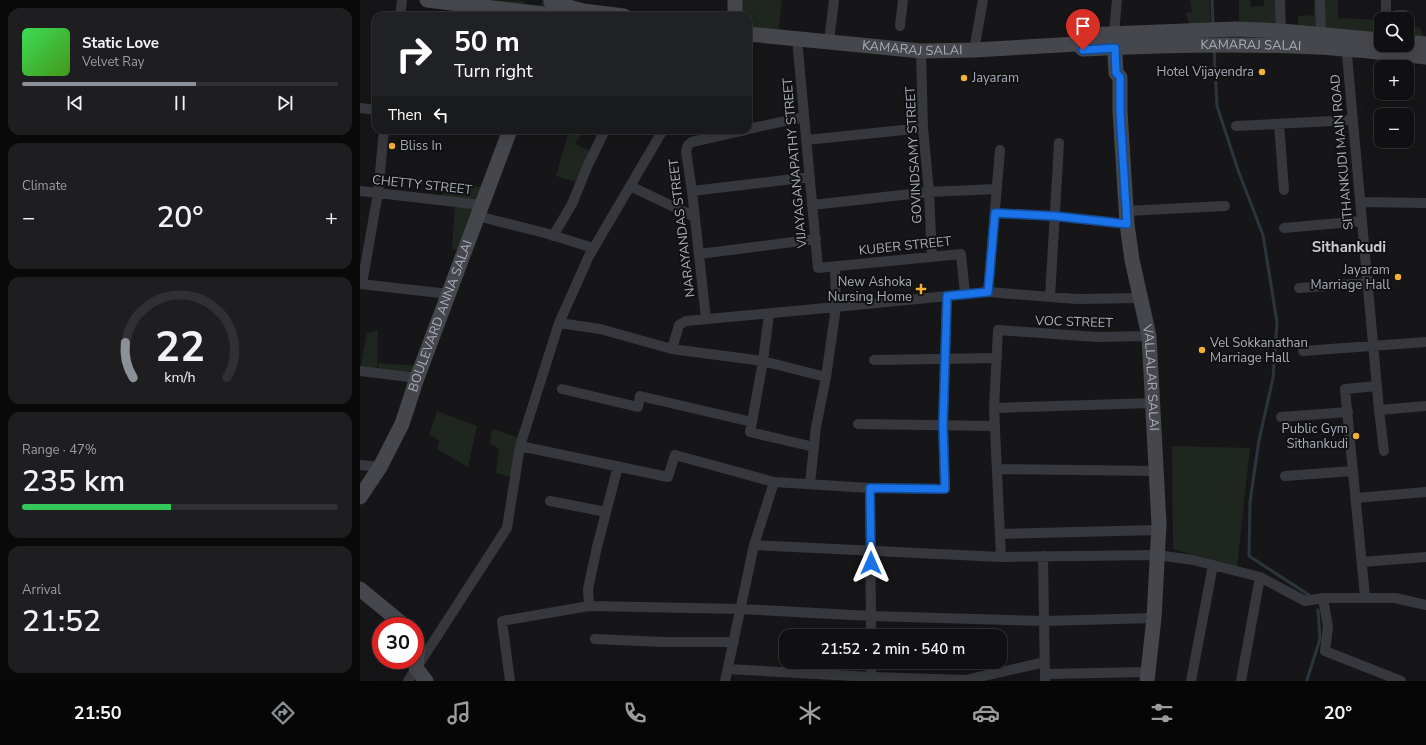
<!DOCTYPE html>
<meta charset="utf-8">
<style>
body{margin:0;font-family:"Nunito Sans",sans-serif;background:#1e1e20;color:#f1f3f6;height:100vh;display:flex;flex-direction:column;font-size:15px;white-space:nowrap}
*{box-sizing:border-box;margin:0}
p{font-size:13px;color:#9c9d9f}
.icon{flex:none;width:22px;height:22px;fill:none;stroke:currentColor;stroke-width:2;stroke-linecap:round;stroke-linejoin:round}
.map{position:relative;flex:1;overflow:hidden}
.drawer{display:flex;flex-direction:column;gap:8px;padding:8px;background:#09090a;width:360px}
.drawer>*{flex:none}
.hud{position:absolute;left:12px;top:12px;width:380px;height:122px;border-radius:12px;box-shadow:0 4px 16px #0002,0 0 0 1px #303032;background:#202124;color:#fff;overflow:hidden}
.tools{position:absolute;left:1014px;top:12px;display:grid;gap:8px}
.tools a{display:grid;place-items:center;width:40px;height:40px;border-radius:8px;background:#101012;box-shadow:0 4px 16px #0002,0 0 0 1px #303032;font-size:20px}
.speed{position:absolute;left:12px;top:617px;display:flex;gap:8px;font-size:20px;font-weight:700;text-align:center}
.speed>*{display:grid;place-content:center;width:52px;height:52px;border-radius:50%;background:#101012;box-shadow:0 4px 16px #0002,0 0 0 1px #303032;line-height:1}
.speed .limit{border:6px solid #d22;background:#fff;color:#111}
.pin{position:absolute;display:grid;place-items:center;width:34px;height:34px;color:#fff;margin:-41px -17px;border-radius:50% 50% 50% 0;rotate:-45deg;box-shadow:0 0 4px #0007}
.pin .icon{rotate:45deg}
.me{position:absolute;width:44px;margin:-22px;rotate:0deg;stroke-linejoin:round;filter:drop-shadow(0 0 3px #0008)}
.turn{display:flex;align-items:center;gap:14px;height:84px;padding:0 16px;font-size:18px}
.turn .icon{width:52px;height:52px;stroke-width:2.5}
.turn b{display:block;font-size:28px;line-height:34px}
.then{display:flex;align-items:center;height:38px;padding:0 16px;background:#0003;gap:8px;font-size:15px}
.big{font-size:30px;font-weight:600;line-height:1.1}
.drawer .card{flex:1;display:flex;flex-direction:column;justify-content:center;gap:6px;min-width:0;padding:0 14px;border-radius:12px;background:#1e1e20}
.drawer .dial{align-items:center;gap:0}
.dial svg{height:104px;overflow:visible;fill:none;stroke:#303032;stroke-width:7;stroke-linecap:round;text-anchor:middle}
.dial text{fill:#f1f3f6;stroke:none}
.song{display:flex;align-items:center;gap:12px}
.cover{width:48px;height:48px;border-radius:6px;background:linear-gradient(135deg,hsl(130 70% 55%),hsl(100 70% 35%))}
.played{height:4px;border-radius:2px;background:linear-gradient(90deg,#8c9099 55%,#303032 55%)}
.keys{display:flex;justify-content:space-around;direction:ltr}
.heat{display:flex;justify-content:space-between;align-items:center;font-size:22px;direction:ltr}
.charge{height:6px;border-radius:3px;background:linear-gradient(90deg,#34c759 47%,#303032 0)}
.trip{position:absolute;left:419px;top:629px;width:228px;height:40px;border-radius:12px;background:#101012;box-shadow:0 4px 16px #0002,0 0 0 1px #303032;font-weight:600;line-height:40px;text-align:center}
.dock{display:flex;height:64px;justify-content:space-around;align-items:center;background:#060607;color:#9c9d9f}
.dock .icon{width:28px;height:28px}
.dock .on{color:#8c9099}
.dock b{font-size:18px;color:#f1f3f6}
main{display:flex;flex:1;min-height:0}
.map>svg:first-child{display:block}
.green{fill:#1e261f}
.water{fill:#2c353c}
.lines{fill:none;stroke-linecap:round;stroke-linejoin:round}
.stream{stroke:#2c353c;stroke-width:3}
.street{stroke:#37383d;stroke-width:10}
.secondary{stroke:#45474d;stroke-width:15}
.route-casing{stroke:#114b97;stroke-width:10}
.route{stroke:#1a73e8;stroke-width:7}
.poi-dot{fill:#f2b134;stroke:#111113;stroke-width:1.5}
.labels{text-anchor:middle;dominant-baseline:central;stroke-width:4;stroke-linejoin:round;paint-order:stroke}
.street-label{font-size:13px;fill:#a8adb8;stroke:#111113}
.poi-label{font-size:13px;fill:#a8adb8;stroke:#111113;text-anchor:end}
.quarter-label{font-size:15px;font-weight:bold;fill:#c9ccd4;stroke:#111113}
</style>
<main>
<section class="drawer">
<div class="card">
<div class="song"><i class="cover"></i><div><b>Static Love</b><p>Velvet Ray</p></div></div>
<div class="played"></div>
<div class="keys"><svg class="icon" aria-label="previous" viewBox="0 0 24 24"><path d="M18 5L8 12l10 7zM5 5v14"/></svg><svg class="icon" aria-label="pause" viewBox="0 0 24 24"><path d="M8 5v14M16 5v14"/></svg><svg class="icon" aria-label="next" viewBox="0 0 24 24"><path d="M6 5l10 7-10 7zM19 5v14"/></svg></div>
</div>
<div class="card"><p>Climate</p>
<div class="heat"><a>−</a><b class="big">20°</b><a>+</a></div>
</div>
<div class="card dial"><svg viewBox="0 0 100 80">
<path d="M14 69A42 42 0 1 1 86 69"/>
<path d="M14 69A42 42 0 0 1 8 42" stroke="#8c9099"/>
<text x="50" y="56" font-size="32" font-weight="700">22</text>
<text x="50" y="72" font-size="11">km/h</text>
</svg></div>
<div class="card"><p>Range · 47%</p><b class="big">235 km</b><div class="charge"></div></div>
<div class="card"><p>Arrival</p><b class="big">21:52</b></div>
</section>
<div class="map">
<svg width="1066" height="681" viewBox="0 0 1066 681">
<rect width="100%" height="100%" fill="#161618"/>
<path class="green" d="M122,0L163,1L165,4L181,5L182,0H187L186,8Z
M377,0H422L418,35L388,32V16H378Z
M830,0H849L851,25L830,26L826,13L832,12Z
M879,0H890L891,7L904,6V0H917L918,27H879Z
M954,0H959L960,33L938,32V16L954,15Z
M962,0H978V18L1021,20V37L963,32Z
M1047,27H1060L1063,35L1066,36V42L1047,41Z
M209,131L221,134L215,144L232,152L219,183L196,176Z
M89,185L126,187L121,204L81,199L84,191H89Z
M95,202L121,205L104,250L92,249Z
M18,330L17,371L0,370L7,333Z
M18,363L59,366L56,377L18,372Z
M77,411L117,426L108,467L77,449L79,440L69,435Z
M132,429L159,438L151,477L136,473L139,449L130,443Z
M812,446L890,448L877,567L813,549Z"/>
<path class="water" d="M1035,10H1047V19H1035Z"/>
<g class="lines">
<path class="stream" d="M852,0L853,26
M854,49L857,106L878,170L903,235L917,322L913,378L899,440L890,502L889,556L949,595
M947,681V680L960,639L958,610"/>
<path class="street" d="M920,0L921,31
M960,0L961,34
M1026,0V19
M40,16L42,0
M540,26L543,0
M754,34L757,0
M437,39L458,268L601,254L605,294
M469,42L474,0
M986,44L1019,410L1066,406
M614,50L623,0
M561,51L563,128L569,192L572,257
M0,108L16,110
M919,124L924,190
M876,126L992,120
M388,129L444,117
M446,140L563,128
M270,186L335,217
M0,191L122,205
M332,191L450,177
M1000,202L1066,203
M452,205L569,192L636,189
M767,211L865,206
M635,213L694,216L767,224
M117,216L185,233L233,248
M924,228L1002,221
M193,236L212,204L227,167L245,130
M339,254L456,239
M0,284L89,294
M2,284L18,193L24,130
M939,288L1007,283
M628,292L640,150
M690,297L699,143
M346,319L332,191L326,151L328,145L332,142L385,130
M199,323L240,329L312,349L403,361L466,377
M312,349L319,325L326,321L476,307L628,292L717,299L781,298
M943,351L1066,342
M514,360L637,358
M0,371L57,378
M202,389L278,407L280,396L392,422L390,432L454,447
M634,408L793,403
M1019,410L1024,451
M921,417L988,412
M392,422L403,361L409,314
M498,424L635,426
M160,446L308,477L315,455L414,482L510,488L585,489L583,425L587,296
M0,465L20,467
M637,469L796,471
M925,476L993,471
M450,484L456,427L466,377L476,307L475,267
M510,488L511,636
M996,498L1066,492
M190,501L246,512
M640,534L798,530
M394,545L641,557L797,555L833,560L900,577L945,601L963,598H1035L1066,605
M683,556L685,681
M641,557L634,408L638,330L737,337L789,336
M1002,562L1066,557
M1005,597L985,389L1017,386
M963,598L968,627L965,651L1041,681
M229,606L228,589L237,547L258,466
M235,639L303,642H374
M511,662V681
M368,669L511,677L606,680L685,662
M685,674L789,672
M48,681L147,528L160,446L199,323L229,256L303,130
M150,681L142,621L229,606L381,609L511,616L684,621L794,618
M365,681L394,545L414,482
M831,681L853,565
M881,681L900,577"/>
<g class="secondary">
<path d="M67,0L198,16"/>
<path d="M375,0V16"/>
<path d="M191,2L223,11L264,16"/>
<path id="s1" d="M388,34L561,51L614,50L718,44L723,49C801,45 879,43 957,47C993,49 1030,53 1066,57"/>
<path id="s2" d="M754,34L756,73L760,77V111L767,224L772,260L789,336L799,524L794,618L787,681"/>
<path d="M1047,42L1066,44"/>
<path d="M718,44L723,35L876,29L921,31L1021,40"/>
<path id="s3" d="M0,497L20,467L42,424L57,378L150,130"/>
<path d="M0,589L45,626"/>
<path d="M55,639L58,646L56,668L66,681"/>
</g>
</g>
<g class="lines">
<defs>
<path id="route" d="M511,563L510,488L585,489L583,425L587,296L628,292L635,213L694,216L767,224L760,111V77L756,73L755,48L723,50"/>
</defs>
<use href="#route" class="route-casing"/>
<use href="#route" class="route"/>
</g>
<g class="poi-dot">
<circle cx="902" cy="72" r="4"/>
<circle cx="604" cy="78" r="4"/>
<circle cx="32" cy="146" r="4"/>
<circle cx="1038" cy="277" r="4"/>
<path d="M559 283h4v4h4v4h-4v4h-4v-4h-4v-4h4z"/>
<circle cx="842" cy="350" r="4"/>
<circle cx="996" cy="436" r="4"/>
</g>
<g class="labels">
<g class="street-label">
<text stroke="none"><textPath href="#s1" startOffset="506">KAMARAJ SALAI</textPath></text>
<text stroke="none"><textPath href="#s1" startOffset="165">KAMARAJ SALAI</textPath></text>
<text transform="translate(982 152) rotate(-95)">SITHANKUDI MAIN ROAD</text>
<text transform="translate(554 155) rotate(-93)">GOVINDSAMY STREET</text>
<text transform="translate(435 163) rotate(-95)">VIJAYAGANAPATHY STREET</text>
<text transform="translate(62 185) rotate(6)">CHETTY STREET</text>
<text transform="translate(322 228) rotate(-97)">NARAYANDAS STREET</text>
<text transform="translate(545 246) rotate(-6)">KUBER STREET</text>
<text stroke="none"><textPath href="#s3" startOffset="199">BOULEVARD ANNA SALAI</textPath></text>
<text transform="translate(714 322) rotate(2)">VOC STREET</text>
<text stroke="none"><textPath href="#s2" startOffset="348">VALLALAR SALAI</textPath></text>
</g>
<g class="poi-label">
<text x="894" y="72">Hotel Vijayendra</text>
<text x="612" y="78" text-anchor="start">Jayaram</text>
<text x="40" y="146" text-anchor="start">Bliss In</text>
<text x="1030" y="270">Jayaram<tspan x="1030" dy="15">Marriage Hall</tspan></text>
<text x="552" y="282">New Ashoka<tspan x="552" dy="15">Nursing Home</tspan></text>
<text x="850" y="343" text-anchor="start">Vel Sokkanathan<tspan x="850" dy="15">Marriage Hall</tspan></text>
<text x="988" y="429">Public Gym<tspan x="988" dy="15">Sithankudi</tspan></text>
</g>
<g class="quarter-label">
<text x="989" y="247">Sithankudi</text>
</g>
</g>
</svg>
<div class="tools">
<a><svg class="icon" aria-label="search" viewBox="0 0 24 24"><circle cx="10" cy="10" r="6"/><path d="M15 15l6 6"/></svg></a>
<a>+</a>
<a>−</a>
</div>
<div class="speed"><div class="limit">30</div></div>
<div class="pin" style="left:723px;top:50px;background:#d93025"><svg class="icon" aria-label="arrive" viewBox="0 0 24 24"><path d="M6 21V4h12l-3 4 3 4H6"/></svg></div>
<svg class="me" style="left:511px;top:563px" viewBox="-20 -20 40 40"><path d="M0-17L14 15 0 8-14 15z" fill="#1a73e8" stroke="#fff" stroke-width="4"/></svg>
<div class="trip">21:52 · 2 min · 540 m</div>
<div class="hud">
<div class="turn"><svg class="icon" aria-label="right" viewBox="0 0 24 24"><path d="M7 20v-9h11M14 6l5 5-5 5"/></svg><div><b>50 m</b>Turn right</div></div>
<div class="then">Then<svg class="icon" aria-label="left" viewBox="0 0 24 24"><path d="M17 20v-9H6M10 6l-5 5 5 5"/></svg></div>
</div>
</div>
</main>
<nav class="dock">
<b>21:50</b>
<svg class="icon on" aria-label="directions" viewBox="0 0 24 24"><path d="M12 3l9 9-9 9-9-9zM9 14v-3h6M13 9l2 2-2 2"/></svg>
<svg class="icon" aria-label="music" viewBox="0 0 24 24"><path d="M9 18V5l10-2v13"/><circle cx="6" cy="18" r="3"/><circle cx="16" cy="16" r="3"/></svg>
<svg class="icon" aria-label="phone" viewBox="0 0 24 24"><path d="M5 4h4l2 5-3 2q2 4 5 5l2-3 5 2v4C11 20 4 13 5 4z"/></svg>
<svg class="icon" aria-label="climate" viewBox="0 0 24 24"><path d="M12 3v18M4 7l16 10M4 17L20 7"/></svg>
<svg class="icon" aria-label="car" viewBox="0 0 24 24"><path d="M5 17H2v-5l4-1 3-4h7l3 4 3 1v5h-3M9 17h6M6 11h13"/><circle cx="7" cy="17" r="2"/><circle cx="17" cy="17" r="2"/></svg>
<svg class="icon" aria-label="filters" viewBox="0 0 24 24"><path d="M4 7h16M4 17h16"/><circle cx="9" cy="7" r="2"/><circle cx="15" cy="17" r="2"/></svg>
<b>20°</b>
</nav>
